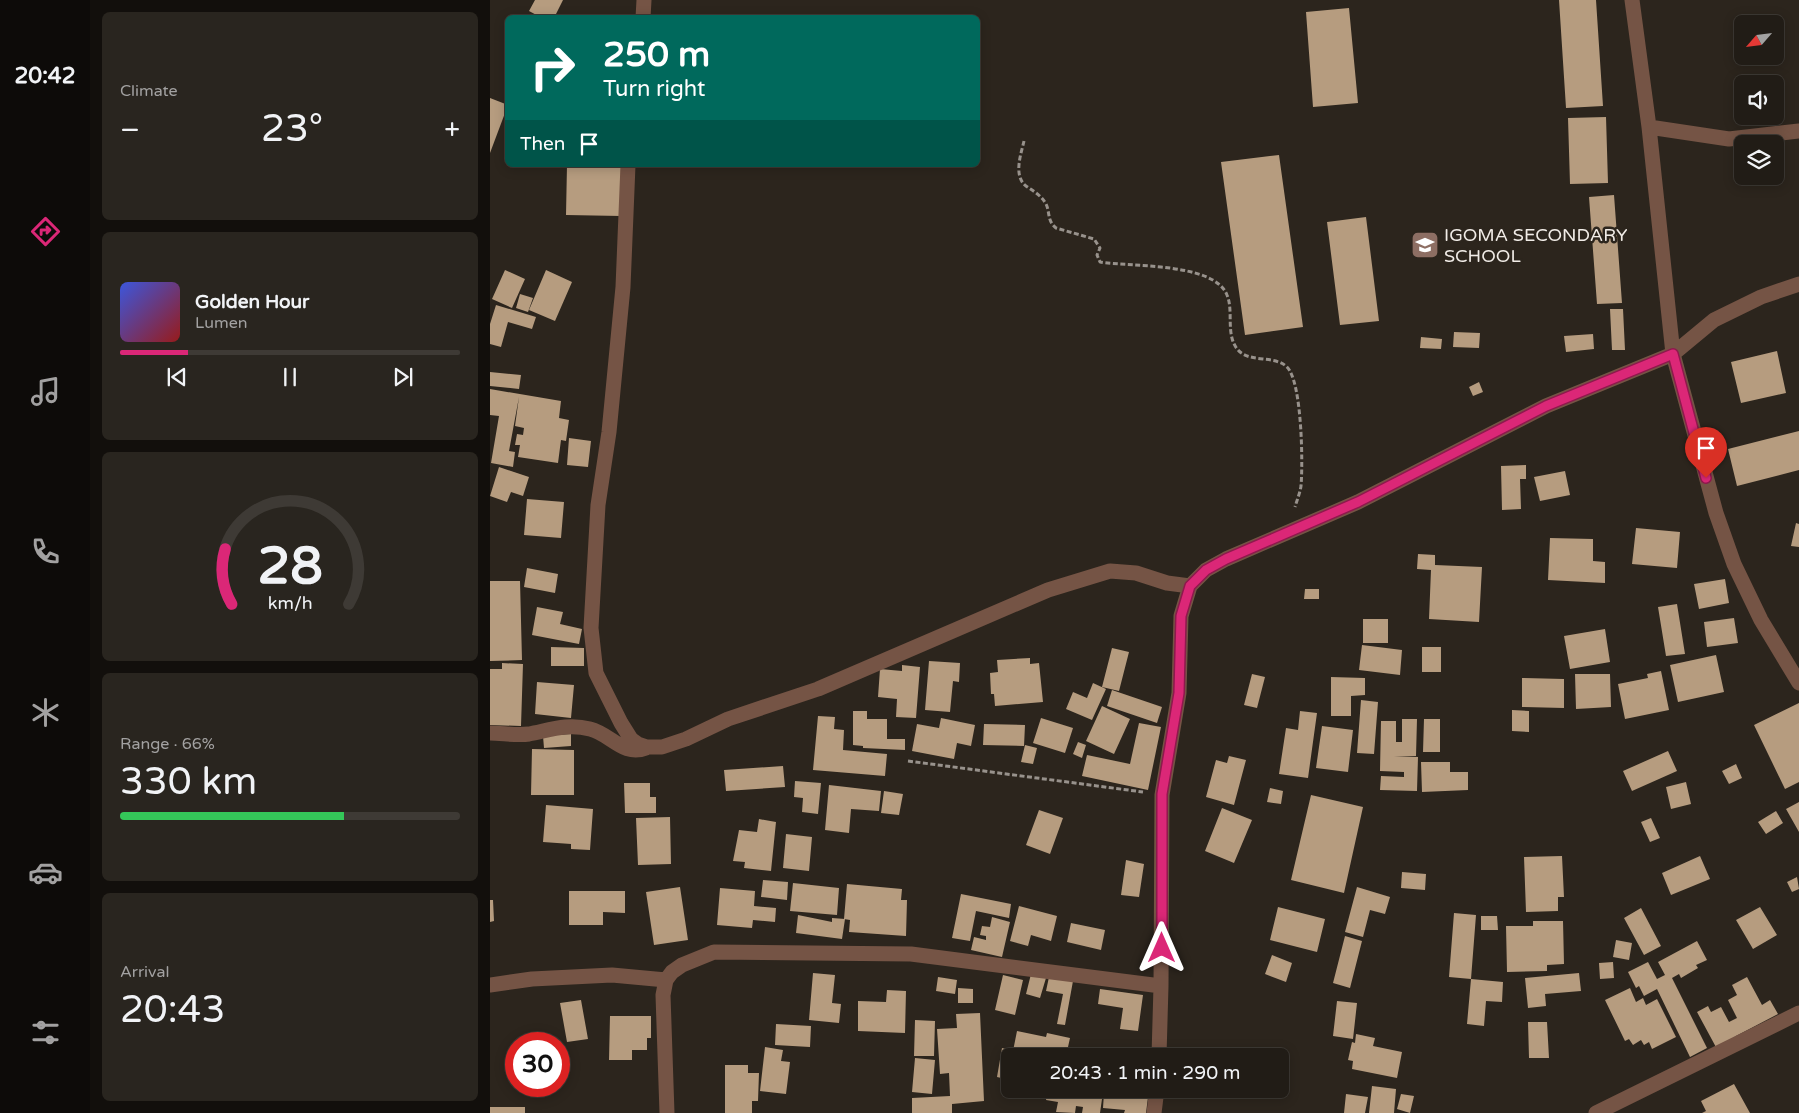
<!DOCTYPE html>
<meta charset="utf-8">
<style>
body{margin:0;font-family:"Varela Round",sans-serif;background:#29251f;color:#f1f3f6;height:100vh;display:flex;flex-direction:column;font-size:19px;white-space:nowrap}
*{box-sizing:border-box;margin:0}
p{font-size:16px;color:#a2a1a1}
.icon{flex:none;width:28px;height:28px;fill:none;stroke:currentColor;stroke-width:2;stroke-linecap:round;stroke-linejoin:round}
.map{position:relative;flex:1;overflow:hidden}
.drawer{display:flex;flex-direction:column;gap:12px;padding:12px;background:#120f0c;width:400px}
.drawer>*{flex:none}
.guide{position:absolute;left:15px;top:15px;width:475px;height:152px;border-radius:8px;box-shadow:0 2px 12px #0003,0 0 0 1px #3e3a35;background:#00695c;color:#fff;overflow:hidden}
.needle{width:32px;rotate:242deg}
.controls{position:absolute;left:1244px;top:15px;display:grid;gap:10px}
.controls a{display:grid;place-items:center;width:50px;height:50px;border-radius:8px;background:#211c16;box-shadow:0 2px 12px #0003,0 0 0 1px #3e3a35;font-size:25px}
.speed{position:absolute;left:15px;top:1032px;display:flex;gap:10px;font-size:25px;font-weight:700;text-align:center}
.speed>*{display:grid;place-content:center;width:65px;height:65px;border-radius:50%;background:#211c16;box-shadow:0 2px 12px #0003,0 0 0 1px #3e3a35;line-height:1}
.speed .limit{border:8px solid #d22;background:#fff;color:#111}
.pin{position:absolute;display:grid;place-items:center;width:42px;height:42px;color:#fff;margin:-51px -21px;border-radius:50% 50% 50% 0;rotate:-45deg;box-shadow:0 0 5px #0007}
.pin .icon{rotate:45deg}
.me{position:absolute;width:55px;margin:-28px;rotate:0deg;stroke-linejoin:round;filter:drop-shadow(0 0 4px #0008)}
.turn{display:flex;align-items:center;gap:18px;height:105px;padding:0 15px;font-size:22px}
.turn .icon{width:65px;height:65px;stroke-width:2.5}
.turn b{display:block;font-size:35px;line-height:42px}
.then{display:flex;align-items:center;height:48px;padding:0 15px;background:#0003;gap:10px;font-size:19px}
.big{font-size:38px;font-weight:600;line-height:1.1}
.drawer .card{flex:1;display:flex;flex-direction:column;justify-content:center;gap:8px;min-width:0;padding:0 18px;border-radius:8px;background:#29251f}
.drawer .dial{align-items:center;gap:0}
.dial svg{height:130px;overflow:visible;fill:none;stroke:#3e3a35;stroke-width:7;stroke-linecap:round;text-anchor:middle}
.dial text{fill:#f1f3f6;stroke:none}
.song{display:flex;align-items:center;gap:15px}
.cover{width:60px;height:60px;border-radius:8px;background:linear-gradient(135deg,hsl(230 70% 55%),hsl(0 70% 35%))}
.played{height:5px;border-radius:2px;background:linear-gradient(90deg,#db2777 20%,#3e3a35 20%)}
.keys{display:flex;justify-content:space-around;direction:ltr}
.heat{display:flex;justify-content:space-between;align-items:center;font-size:28px;direction:ltr}
.charge{height:8px;border-radius:4px;background:linear-gradient(90deg,#34c759 66%,#3e3a35 0)}
.trip{position:absolute;left:511px;top:1048px;width:288px;height:50px;border-radius:8px;background:#211c16;box-shadow:0 2px 12px #0003,0 0 0 1px #3e3a35;font-weight:600;line-height:50px;text-align:center}
main{display:flex;flex:1;min-height:0}
.menu{display:flex;flex-direction:column;width:90px;justify-content:space-around;align-items:center;background:#0d0b09;color:#a2a1a1}
.menu .icon{width:35px;height:35px}
.menu .selected{color:#db2777}
.menu b{font-size:22px;color:#f1f3f6}
.map>svg:first-child{display:block}
.building{fill:#b69c7f}
.lines{fill:none;stroke-linecap:round;stroke-linejoin:round}
.path{stroke:#98928c;stroke-width:3;stroke-dasharray:5 2.5;stroke-linecap:butt}
.street{stroke:#755445;stroke-width:15}
.route-casing{stroke:#8e194d;stroke-width:12}
.route{stroke:#db2777;stroke-width:9}
.labels{text-anchor:middle;dominant-baseline:central;stroke-width:5;stroke-linejoin:round;paint-order:stroke}
.poi-label{font-size:18px;fill:#f1ece7;stroke:#2c251d;text-anchor:start}
</style>
<main>
<nav class="menu">
<b>20:42</b>
<svg class="icon selected" aria-label="directions" viewBox="0 0 24 24"><path d="M12 3l9 9-9 9-9-9zM9 14v-3h6M13 9l2 2-2 2"/></svg>
<svg class="icon" aria-label="music" viewBox="0 0 24 24"><path d="M9 18V5l10-2v13"/><circle cx="6" cy="18" r="3"/><circle cx="16" cy="16" r="3"/></svg>
<svg class="icon" aria-label="phone" viewBox="0 0 24 24"><path d="M5 4h4l2 5-3 2q2 4 5 5l2-3 5 2v4C11 20 4 13 5 4z"/></svg>
<svg class="icon" aria-label="climate" viewBox="0 0 24 24"><path d="M12 3v18M4 7l16 10M4 17L20 7"/></svg>
<svg class="icon" aria-label="car" viewBox="0 0 24 24"><path d="M5 17H2v-5l4-1 3-4h7l3 4 3 1v5h-3M9 17h6M6 11h13"/><circle cx="7" cy="17" r="2"/><circle cx="17" cy="17" r="2"/></svg>
<svg class="icon" aria-label="filters" viewBox="0 0 24 24"><path d="M4 7h16M4 17h16"/><circle cx="9" cy="7" r="2"/><circle cx="15" cy="17" r="2"/></svg>
</nav>
<section class="drawer">
<div class="card"><p>Climate</p>
<div class="heat"><a>−</a><b class="big">23°</b><a>+</a></div>
</div>
<div class="card">
<div class="song"><i class="cover"></i><div><b>Golden Hour</b><p>Lumen</p></div></div>
<div class="played"></div>
<div class="keys"><svg class="icon" aria-label="previous" viewBox="0 0 24 24"><path d="M18 5L8 12l10 7zM5 5v14"/></svg><svg class="icon" aria-label="pause" viewBox="0 0 24 24"><path d="M8 5v14M16 5v14"/></svg><svg class="icon" aria-label="next" viewBox="0 0 24 24"><path d="M6 5l10 7-10 7zM19 5v14"/></svg></div>
</div>
<div class="card dial"><svg viewBox="0 0 100 80">
<path d="M14 69A42 42 0 1 1 86 69"/>
<path d="M14 69A42 42 0 0 1 10 35" stroke="#db2777"/>
<text x="50" y="56" font-size="32" font-weight="700">28</text>
<text x="50" y="72" font-size="11">km/h</text>
</svg></div>
<div class="card"><p>Range · 66%</p><b class="big">330 km</b><div class="charge"></div></div>
<div class="card"><p>Arrival</p><b class="big">20:43</b></div>
</section>
<div class="map">
<svg width="1309" height="1113" viewBox="0 0 1309 1113">
<rect width="100%" height="100%" fill="#2c251d"/>
<path class="building" d="M45,0H73L64,18H52L39,11Z
M1069,0H1106L1113,106L1076,108Z
M859,8L868,103L823,107L816,12Z
M0,98L18,105L0,153Z
M1116,117L1118,183L1080,184L1078,118Z
M789,155L813,327L755,335L731,162Z
M77,165H135L131,216L76,215Z
M1124,195L1132,303L1107,304L1099,197Z
M876,217L889,321L850,325L837,222Z
M15,270L35,279L22,308L2,299Z
M56,270L82,282L65,321L39,310Z
M30,294L43,298L38,312L26,308Z
M6,305L46,317L42,329L18,322L11,347L0,344V324Z
M1120,309H1133L1135,350H1122Z
M964,332L990,333L989,348L963,347Z
M1103,334L1104,349L1076,352L1074,336Z
M931,337L952,339L951,349L930,348Z
M1287,351L1296,393L1251,403L1241,362Z
M0,372L31,375L29,389L0,386Z
M989,382L993,392L983,396L979,387Z
M0,389L71,401L69,418L79,420L76,441L71,440L68,463L28,457L30,445H25L27,434L33,435L34,428L25,426L29,397L19,451L25,452L23,467L1,463L9,416L0,415Z
M1309,431V470L1247,486L1238,449Z
M79,438L101,441L98,467L77,465Z
M1036,465V479H1030L1031,509L1012,510L1011,466Z
M9,467L39,477L33,496L21,492L17,502L0,496Z
M1075,471L1080,495L1050,501L1044,477Z
M37,499L74,502L71,538L34,535Z
M1306,523L1309,524V547L1301,546Z
M1146,528L1190,532L1187,568L1142,564Z
M1060,538L1103,539V561L1115,562V583L1058,580Z
M928,554L945,555V565L992,567L989,622L939,619L941,570L927,569Z
M37,568L68,574L65,593L34,587Z
M1235,579L1239,603L1209,609L1204,584Z
M0,581H30L32,660L0,661Z
M815,589H829V599H814Z
M1187,604L1195,654L1176,656L1168,607Z
M47,607L73,612L70,624L92,629L89,644L42,635Z
M1244,618L1248,643L1217,647L1214,622Z
M873,619H898V643H873Z
M1115,629L1120,662L1080,669L1074,636Z
M872,645L912,650L910,675L869,670Z
M61,647L94,648V666H61Z
M932,647H951V672H932Z
M622,648L639,652L629,691L612,687Z
M1226,655L1234,692L1188,702L1180,665Z
M540,658V664L549,663L553,702L505,706L504,694H501L500,673L508,672L507,660Z
M439,661L470,663L469,682L463,681L460,712L435,710Z
M12,663L33,664L31,726L0,725V669H12Z
M412,665L430,667L426,718L406,717L407,699L388,697L390,669L412,671Z
M1171,671L1179,710L1135,719L1128,684L1158,678L1157,674Z
M762,674L775,677L767,708L754,705Z
M1085,674H1120L1121,707L1086,709Z
M841,677L875,678V695L861,696V716H841Z
M1032,678L1074,679V708L1032,707Z
M47,682L84,685L81,718L45,714Z
M603,683L616,689L602,720L576,709L583,692L597,698Z
M622,690L672,707L667,723L617,706Z
M871,700L888,702L884,754L867,753Z
M1309,703V782L1295,789L1264,725Z
M612,706L640,719L624,754L596,741Z
M1022,710L1039,711V732L1022,731Z
M363,711H377V719H397V739H415V750L373,748V746L363,745Z
M810,711L827,713L818,778L789,774L796,728L808,730Z
M328,716L345,717L344,729L354,730L353,750L397,754L395,776L323,770Z
M451,718L485,725L481,746L467,743L464,759L422,751L427,724L449,728Z
M551,718L583,728L575,753L543,743Z
M912,719H927L926,756H904L928,757L927,791L890,790L891,776L914,777V772L890,771L891,721H906V742H912Z
M934,719H950V752H933Z
M649,723L671,727L658,790L592,776L597,755L640,764Z
M494,724L535,725L534,746L493,745Z
M832,726L863,730L858,772L826,768Z
M81,734V746L54,748L53,736Z
M588,742L596,745L592,758L583,754Z
M535,745L547,748L543,764L531,762Z
M42,749L84,750V795H41Z
M1178,751L1187,771L1142,791L1133,771Z
M739,756L756,760L744,805L716,797L726,760L737,763Z
M931,762H960V772H978V790L932,792Z
M1246,764L1252,778L1239,784L1232,771Z
M293,766L295,787L236,791L234,770Z
M305,781L331,783L328,814L312,812L313,798L304,797Z
M1196,782L1201,804L1181,809L1176,787Z
M134,783H160V797H166V813H135Z
M339,785L391,791L389,811L361,809L359,833L335,830Z
M780,788L793,791L791,804L777,802Z
M394,791L413,794L409,815L391,813Z
M821,795L873,807L854,893L801,880Z
M1309,802V832L1296,809Z
M56,805L103,809L100,850L81,849V844L53,842Z
M732,808L762,820L744,863L715,851Z
M549,810L573,818L560,854L536,845Z
M1286,811L1293,823L1276,834L1268,822Z
M180,817L181,864L148,865L146,818Z
M1161,818L1170,838L1160,842L1151,822Z
M269,819L286,822L281,871L254,868L255,862L243,861L249,830L267,832Z
M296,834L322,837L319,871L293,868Z
M1072,856L1074,897H1068V911L1036,912L1034,857Z
M1210,856L1220,879L1181,895L1172,873Z
M636,860L654,864L649,897L631,895Z
M912,872L936,874L935,890L911,888Z
M1307,877L1309,889L1302,892L1297,882Z
M273,880L298,882L297,900L271,897Z
M303,883L349,888L347,915L300,911Z
M357,884L412,889L411,900H417L416,936L359,932L360,920L354,919Z
M190,887L198,940L164,945L156,892Z
M867,887L900,897L895,914L880,910L873,937L855,932Z
M230,888L265,891L264,906L286,908L285,922L263,920L262,928L227,925Z
M79,891H135V913L113,912V925H79Z
M471,894L521,904L519,918L486,911L480,941L462,938Z
M0,900H3L4,921L0,922Z
M529,906L567,916L561,941L541,935L538,946L520,941Z
M788,907L835,919L827,952L780,940Z
M1270,907L1287,935L1263,949L1246,920Z
M1151,908L1171,946L1154,955L1134,918Z
M964,913L986,915L981,979L959,977Z
M308,915L342,922V918L355,919L352,939L306,933Z
M991,916H1007L1008,930H991Z
M502,917L520,922L512,957L481,950L484,937L496,940V936L490,935L492,926L500,927Z
M1043,921H1073L1074,964L1057,965V971L1017,972L1016,926H1043Z
M581,923L615,930L611,950L577,942Z
M855,936L872,941L860,988L843,983Z
M1126,940L1142,943L1139,960L1123,957Z
M1207,941L1217,960L1206,965L1208,968L1191,978L1189,974L1182,978L1217,1048L1200,1057L1167,989L1154,996L1149,986L1146,988L1138,972L1158,962L1167,979L1175,975L1168,962Z
M782,955L802,963L796,982L775,974Z
M1123,962L1124,978L1110,979L1109,963Z
M323,973L345,975L342,1003L351,1004L349,1023L319,1020Z
M1089,973L1091,991L1055,994L1056,1006L1038,1008L1035,978Z
M541,974L556,978L550,998L536,994Z
M513,975L533,980L525,1015L505,1010Z
M448,977L467,980L465,994L446,991Z
M559,977L583,981L575,1025L567,1024L573,994L556,991Z
M1257,977L1272,1005L1280,1000L1288,1014L1246,1036L1227,1049L1207,1012L1218,1006L1221,1012L1231,1007L1239,1022L1247,1018L1238,1000L1247,995L1242,985Z
M981,979L1013,982L1012,1002L996,1001L994,1026L977,1024Z
M468,988L483,989V1003H468Z
M1140,988L1146,1002L1153,998L1156,1005L1167,999L1186,1037L1162,1049L1159,1042L1154,1045L1151,1040L1143,1045L1139,1039L1135,1041L1115,1000Z
M610,989L653,995L648,1031L630,1029L633,1008L608,1004Z
M397,990L416,991L415,1033L368,1031V1001L396,1002Z
M91,1000L98,1039L77,1042L70,1003Z
M847,1001L867,1003L863,1039L843,1036Z
M490,1013L494,1101L462,1104V1113H422V1098L460,1096L459,1073L450,1074L447,1029L467,1028L466,1014Z
M120,1016H161V1038H157V1050H142V1060H119Z
M425,1020L445,1021L444,1056H424Z
M1038,1022H1057L1059,1058H1039Z
M286,1024L321,1026L320,1047L285,1045Z
M527,1031L556,1037L557,1033L580,1038L576,1056H520V1080L507,1077L512,1048L523,1051Z
M866,1034L885,1038L883,1046L912,1052L907,1078L862,1069L863,1061L858,1060L862,1042L865,1043Z
M275,1047L293,1050L291,1061L300,1062L296,1094L270,1091Z
M425,1058L445,1060L442,1094L422,1092Z
M235,1065H258V1073H269L268,1101H262V1113H235Z
M1244,1084L1260,1113H1212L1216,1111L1211,1101Z
M882,1086L906,1089L904,1113H879Z
M558,1089H591L613,1092L610,1113H592L593,1107L586,1106L585,1113L566,1112L568,1102L556,1100Z
M614,1093L658,1097L656,1113H634L635,1110L613,1108Z
M856,1094L878,1097L875,1113H854Z
M911,1094L924,1096L920,1113L907,1109Z
M0,1107H35V1113H0Z"/>
<g class="lines">
<path class="path" d="M534,141C531,154 523,176 536,186C543,191 551,195 556,204C560,212 557,221 566,228L604,239L610,248L607,255L610,262C639,267 724,262 737,295C744,311 735,335 748,350C759,363 785,355 797,367C812,382 813,463 811,486C810,493 807,500 805,507
M418,761L653,792"/>
<path class="street" d="M1142,0L1159,127L1183,354L1226,513L1244,564L1271,620L1309,683
M153,18L154,0
M1159,127L1239,139L1309,131
M138,165L133,287L119,432L108,505L101,628L106,673L131,723L141,739L148,744L157,747H172L196,739L238,719L328,689L558,590L620,571L646,573L677,583L700,586
M0,733C12,733 27,736 39,734C60,730 78,723 100,729C121,734 133,757 156,748
M0,985L42,979L122,975L176,980
M669,1056L671,986L672,795L689,693L691,616L700,586L716,570L736,559L868,502L1056,406L1183,354L1224,320L1271,297L1309,284
M177,1113L173,995L176,980L182,972L192,965L224,952L421,954L671,986
M664,1113L667,1089
M1106,1113L1309,1013"/>
</g>
<g class="lines">
<defs>
<path id="route" d="M672,948V794L689,693L691,616L700,586L716,570L736,559L868,502L1056,406L1183,354L1216,478"/>
</defs>
<use href="#route" class="route-casing"/>
<use href="#route" class="route"/>
</g>
<defs>
<symbol id="school-square" viewBox="-11 -11 22 22"><rect x="-9" y="-9" width="18" height="18" rx="4" fill="#8d6e63" stroke="#2c251d"/><path d="M0-5L7-2L0 1L-7-2ZM-4 1L0 2.5L4 1V4Q0 6-4 4Z" fill="#fff"/></symbol>
</defs>
<g fill-rule="evenodd">
<use href="#school-square" x="919" y="229" width="32" height="32"/>
</g>
<g class="labels">
<g class="poi-label">
<text x="954" y="235">IGOMA SECONDARY<tspan x="954" dy="21">SCHOOL</tspan></text>
</g>
</g>
</svg>
<div class="controls">
<a><svg class="needle" viewBox="-14 -14 28 28"><path d="M0-13l5 13h-10z" fill="#e53935"/><path d="M0 13l5-13h-10z" fill="#a2a1a1"/></svg></a>
<a><svg class="icon" aria-label="sound" viewBox="0 0 24 24"><path d="M4 9h4l5-4v14l-5-4H4zM17 9q2 3 0 6"/></svg></a>
<a><svg class="icon" aria-label="layers" viewBox="0 0 24 24"><path d="M12 4l9 5-9 5-9-5zM3 14l9 5 9-5"/></svg></a>
</div>
<div class="speed"><div class="limit">30</div></div>
<div class="pin" style="left:1216px;top:478px;background:#d93025"><svg class="icon" aria-label="arrive" viewBox="0 0 24 24"><path d="M6 21V4h12l-3 4 3 4H6"/></svg></div>
<svg class="me" style="left:672px;top:948px" viewBox="-20 -20 40 40"><path d="M0-17L14 15 0 8-14 15z" fill="#db2777" stroke="#fff" stroke-width="4"/></svg>
<div class="trip">20:43 · 1 min · 290 m</div>
<div class="guide">
<div class="turn"><svg class="icon" aria-label="right" viewBox="0 0 24 24"><path d="M7 20v-9h11M14 6l5 5-5 5"/></svg><div><b>250 m</b>Turn right</div></div>
<div class="then">Then<svg class="icon" aria-label="arrive" viewBox="0 0 24 24"><path d="M6 21V4h12l-3 4 3 4H6"/></svg></div>
</div>
</div>
</main>
